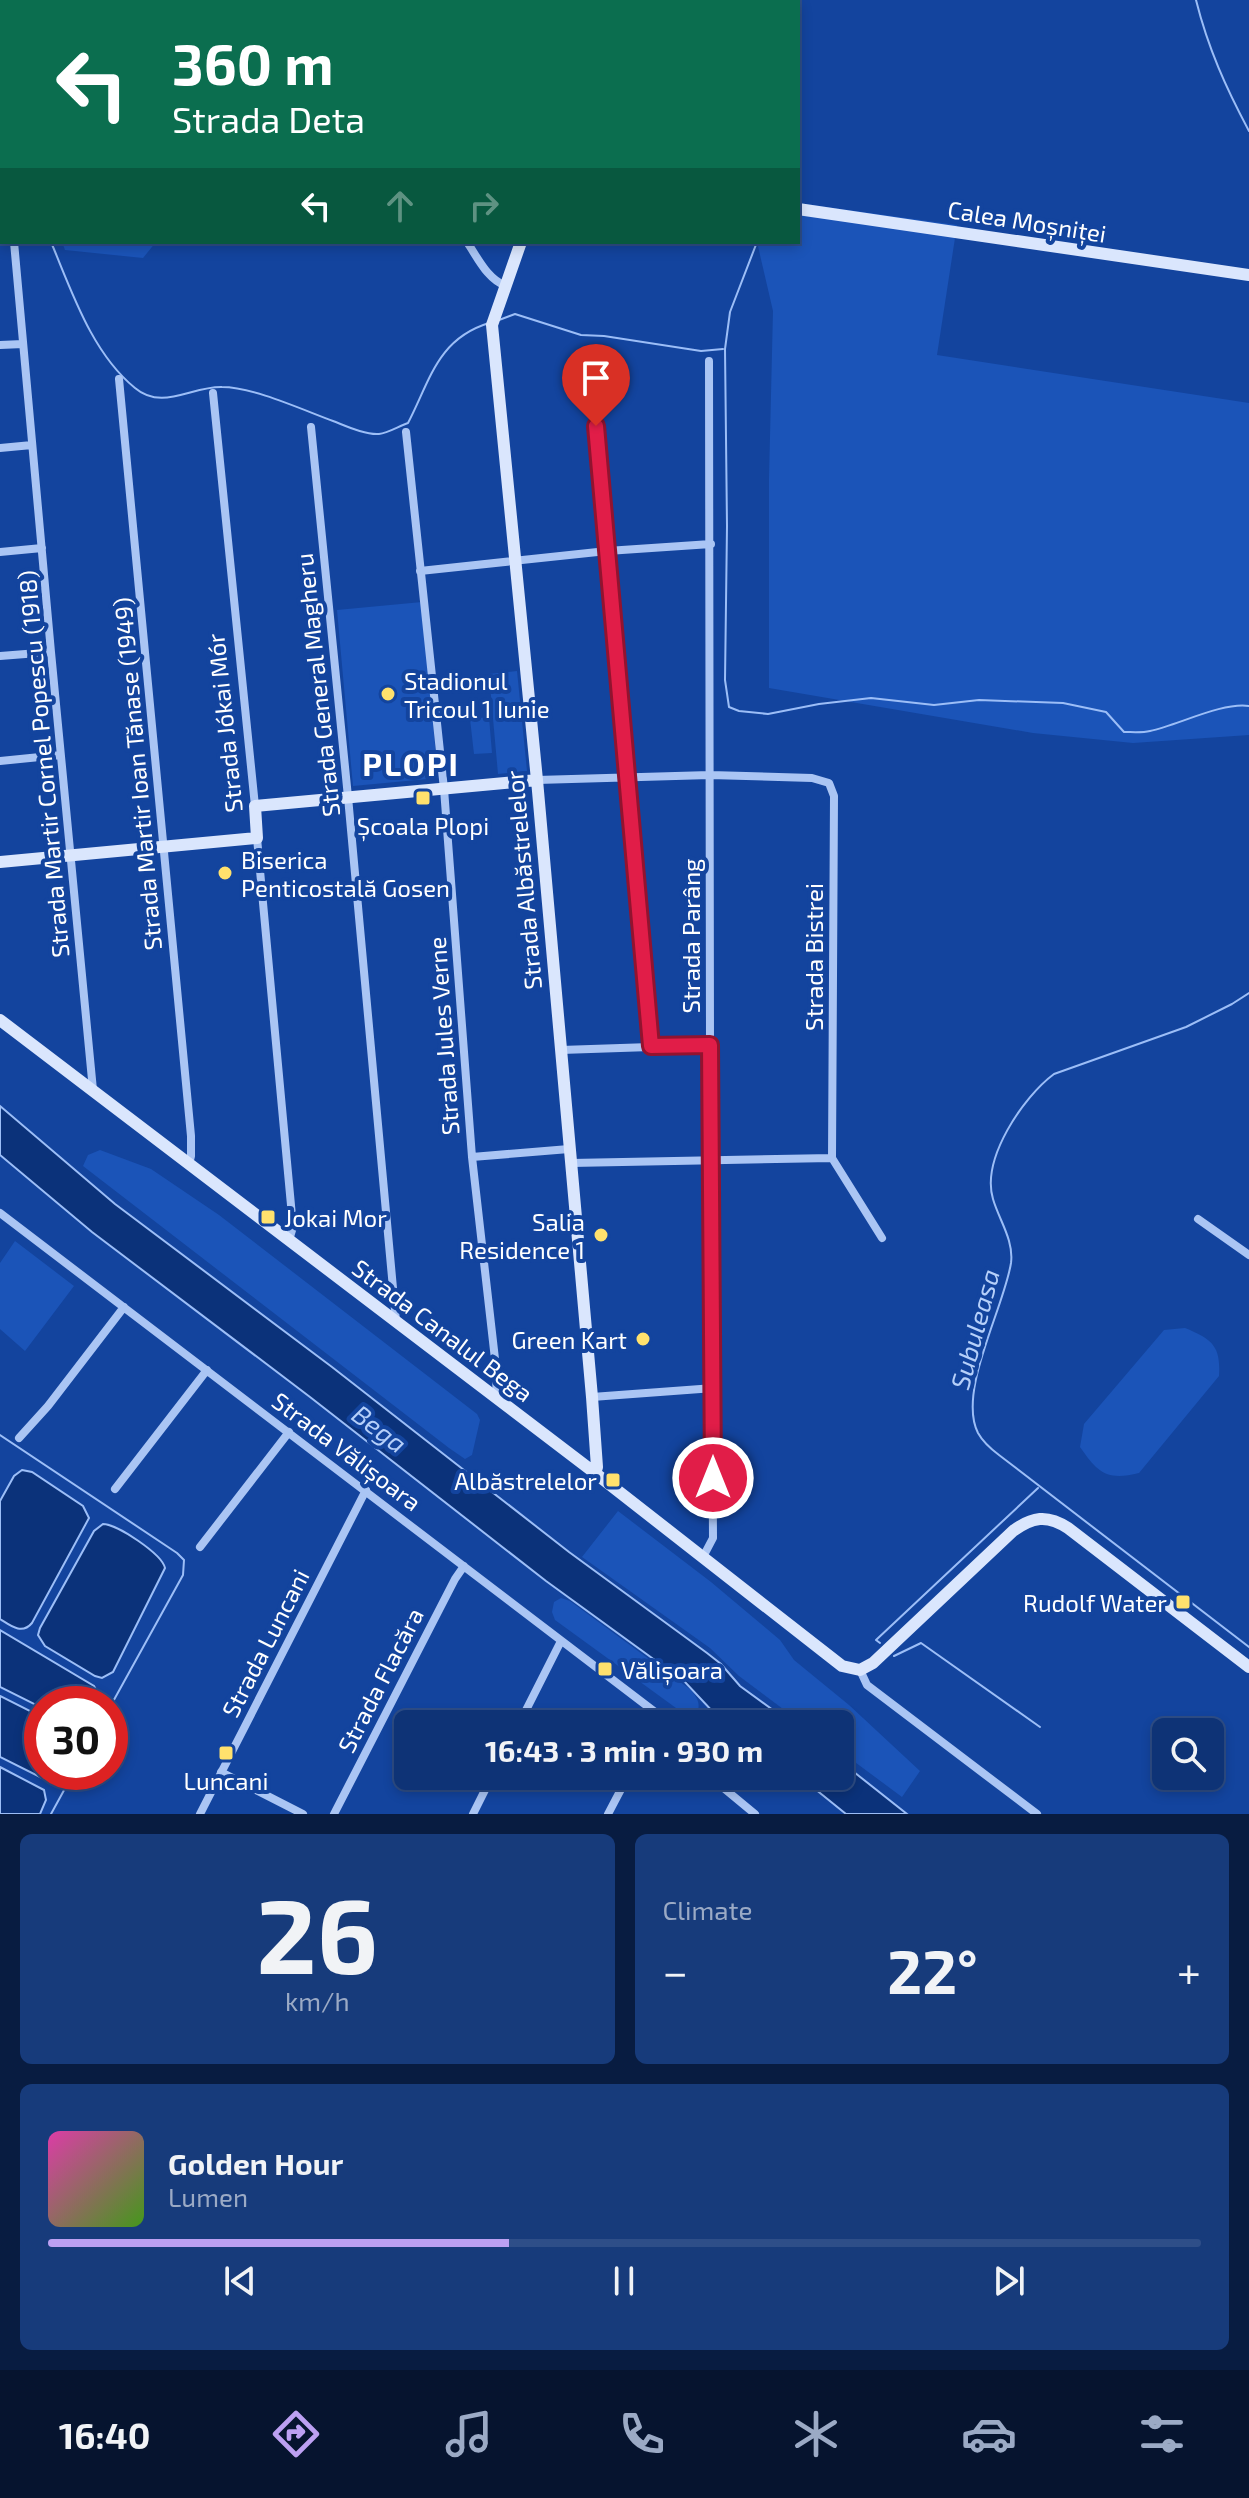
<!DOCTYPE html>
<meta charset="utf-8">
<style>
body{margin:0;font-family:"Exo 2",sans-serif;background:#173b7b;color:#f1f3f6;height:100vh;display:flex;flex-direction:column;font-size:30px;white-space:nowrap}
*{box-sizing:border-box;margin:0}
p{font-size:26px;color:#9baac5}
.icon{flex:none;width:44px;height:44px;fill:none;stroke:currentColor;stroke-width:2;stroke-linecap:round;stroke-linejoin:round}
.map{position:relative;height:1814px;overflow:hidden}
.sheet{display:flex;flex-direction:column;gap:20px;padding:20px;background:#081c41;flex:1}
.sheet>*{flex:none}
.guide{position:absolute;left:0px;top:0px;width:800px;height:244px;box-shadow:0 4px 12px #0003,0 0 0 2px #2e4e88;background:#0b6e4f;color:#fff;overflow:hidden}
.tools{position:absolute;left:1152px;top:1718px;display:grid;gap:16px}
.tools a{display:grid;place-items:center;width:72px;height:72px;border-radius:12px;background:#0e3376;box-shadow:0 4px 12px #0003,0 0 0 2px #2e4e88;font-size:40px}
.speed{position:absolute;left:24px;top:1686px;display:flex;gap:16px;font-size:40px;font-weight:700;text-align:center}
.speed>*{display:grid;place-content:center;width:104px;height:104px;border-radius:50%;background:#0e3376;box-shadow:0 4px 12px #0003,0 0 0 2px #2e4e88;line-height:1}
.speed .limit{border:12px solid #d22;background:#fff;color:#111}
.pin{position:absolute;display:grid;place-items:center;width:68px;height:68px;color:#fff;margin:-82px -34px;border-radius:50% 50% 50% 0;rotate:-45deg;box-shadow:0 0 8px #0007}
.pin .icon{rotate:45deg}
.me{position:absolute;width:88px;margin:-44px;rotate:0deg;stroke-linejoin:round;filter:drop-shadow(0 0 6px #0008)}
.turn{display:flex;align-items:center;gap:28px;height:168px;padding:0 40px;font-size:36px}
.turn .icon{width:104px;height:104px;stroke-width:2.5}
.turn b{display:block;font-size:56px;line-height:68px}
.lanes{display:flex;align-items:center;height:76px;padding:0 40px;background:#0003;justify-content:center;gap:40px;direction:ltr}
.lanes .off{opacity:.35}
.big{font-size:60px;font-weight:700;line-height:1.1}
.sheet .tile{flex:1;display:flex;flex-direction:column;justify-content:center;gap:12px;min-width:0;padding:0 28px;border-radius:12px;background:#173b7b}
.sheet .dial{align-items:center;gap:0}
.dial b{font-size:104px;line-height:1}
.song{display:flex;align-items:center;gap:24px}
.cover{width:96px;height:96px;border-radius:12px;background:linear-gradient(135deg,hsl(320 70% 55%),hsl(100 70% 35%))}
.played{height:8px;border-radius:4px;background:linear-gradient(90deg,#bca0f2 40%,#2e4e88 40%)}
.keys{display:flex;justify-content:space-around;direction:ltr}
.heat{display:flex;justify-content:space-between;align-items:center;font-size:44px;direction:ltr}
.sheet .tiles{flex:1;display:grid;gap:20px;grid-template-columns:1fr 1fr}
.tile:last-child{grid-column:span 2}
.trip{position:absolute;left:394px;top:1710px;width:460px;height:80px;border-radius:12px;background:#0e3376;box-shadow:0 4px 12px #0003,0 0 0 2px #2e4e88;font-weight:700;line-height:80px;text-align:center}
.dock{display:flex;height:128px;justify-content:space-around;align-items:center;background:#06142f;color:#9baac5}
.dock .icon{width:56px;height:56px}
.dock .selected{color:#bca0f2}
.dock b{font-size:36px;color:#f1f3f6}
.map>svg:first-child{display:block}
.green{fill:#1b54b8}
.water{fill:#0b327a;stroke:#9cbef7;stroke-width:2}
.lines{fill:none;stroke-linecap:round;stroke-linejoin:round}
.stream{stroke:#9cbef7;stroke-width:2}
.street{stroke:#aac5f4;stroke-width:8}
.secondary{stroke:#dae6fd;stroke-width:12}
.route-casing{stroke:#92132f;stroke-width:20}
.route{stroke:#e11d48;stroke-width:14}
.poi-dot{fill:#ffe16d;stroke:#13449e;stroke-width:3}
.labels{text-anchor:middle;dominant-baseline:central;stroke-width:8;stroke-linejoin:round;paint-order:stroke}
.street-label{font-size:24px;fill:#fff;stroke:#13449e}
.poi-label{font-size:24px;fill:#fff;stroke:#13449e;text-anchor:start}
.water-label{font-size:26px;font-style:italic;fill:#b6d0fa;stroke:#13449e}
.district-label{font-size:32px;font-weight:bold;letter-spacing:2px;fill:#fff;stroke:#13449e}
</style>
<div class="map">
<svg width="1249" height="1814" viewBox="0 0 1249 1814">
<rect width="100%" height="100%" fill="#13449e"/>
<path class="green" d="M798,203L957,225L937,355L1249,403V735L1133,743L1033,733L769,688V479L773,311L757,242H798Z
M62,242H156L143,258L65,250Z
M422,602L438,778L353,786L337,610Z
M517,671L527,771L498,774L489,674Z
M489,717L492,753L474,754L470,719Z
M100,1150L151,1169L219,1215L477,1414L480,1420L472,1455L465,1459L449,1448L83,1166L88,1155Z
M15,1241L74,1286L25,1351L0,1329V1263Z
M1185,1328C1212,1339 1221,1346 1219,1376L1139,1473C1107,1481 1098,1473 1080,1447L1084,1424L1164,1330Z
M618,1511L711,1582L780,1640L794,1660L849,1705L920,1771L902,1797L840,1751V1724H803L739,1676L710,1648L582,1557Z
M561,1598L570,1601L691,1690C698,1699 702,1705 695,1716H687L555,1620L552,1612L554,1602Z"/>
<path class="water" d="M0,1106L115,1204L332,1367L569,1552L707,1653L721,1664L740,1686L792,1724H732L714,1713L685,1682L546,1581L310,1397L92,1232L0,1155Z
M22,1470L32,1472L83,1506L89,1518L32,1623C22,1635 11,1626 0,1619V1501L14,1476Z
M103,1524C117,1524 162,1554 165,1568L113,1672L102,1678L95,1676L45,1646L38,1635L40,1628L94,1531Z
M0,1630L94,1686L99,1695L97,1704H42V1708L0,1687Z
M0,1696L42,1717V1772H61L56,1777L44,1779L0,1757Z
M840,1761L907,1814H846L799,1776H840Z
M0,1767L44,1790L46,1800L40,1814H0Z"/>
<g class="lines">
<path class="stream" d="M1196,0C1208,48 1226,88 1249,131
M51,242C72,292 92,353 135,388C162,411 192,386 222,387C253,387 303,410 333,421C346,426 365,435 379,434C388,433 399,426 408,423C430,381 437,339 489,323
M757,242L730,312L725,349L727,526L725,680L729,707L739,711L768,714L819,704L871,698L934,705L979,700L1063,703L1106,712L1124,732C1132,732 1142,733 1150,731C1178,725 1222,702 1249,706
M499,320L515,314L581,335L604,336L701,351L723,349
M1249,993L1232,1004L1186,1027L1054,1074C1023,1097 981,1159 993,1199C999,1220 1014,1240 1011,1263C1004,1308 957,1392 978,1433C983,1442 991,1449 999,1455L1249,1647
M0,1435L177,1553L184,1560L183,1575L110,1707
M880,1643L876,1640L1038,1488
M894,1656L921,1643L1040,1727
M51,1814L74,1772"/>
<path class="street" d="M0,239L2,238
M14,242L51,652L93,1090
M467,242C478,258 487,279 506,286
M0,345L23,344
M590,363L651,1046
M119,379L191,1136V1156L189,1164
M213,393L255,806
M311,427L348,797L396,1321
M406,432L444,789L472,1157L495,1359L497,1398
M0,448L32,445
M0,552L42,548
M420,571L607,551L711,544
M0,656L51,652
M0,761L60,755
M537,780L710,775L812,778L829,783L834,796L832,1158L882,1238
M257,838L292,1216L293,1227L289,1240
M561,1050L710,1045
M472,1157L569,1149
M571,1163L832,1158
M0,1213L655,1712L667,1724
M1198,1219L1249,1255
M592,1397L714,1388
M19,1438L48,1406L124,1307
M115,1489L207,1370
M200,1547L289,1432
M703,1557L713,1538L710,1045L709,361
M860,1670L867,1685L1037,1814
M519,1724L561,1641
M221,1772L303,1814
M709,1776L755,1814
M200,1814L366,1490
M334,1814L455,1579L464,1566
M473,1814L492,1776
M608,1814L628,1776"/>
<path class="secondary" d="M539,0L540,2
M798,209L1249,275
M521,242L492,325L537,780L592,1397L597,1467L595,1473
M0,862L257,838L255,806L537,780
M0,1020L595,1473L842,1666L860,1670L873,1663L1013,1531C1032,1517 1047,1514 1068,1528L1249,1667"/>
</g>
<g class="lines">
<defs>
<path id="route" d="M596,426L651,1046L710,1045L713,1478"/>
</defs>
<use href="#route" class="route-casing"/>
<use href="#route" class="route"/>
</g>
<g class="poi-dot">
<circle cx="388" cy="694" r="8"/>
<rect x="415" y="790" width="16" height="16" rx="4"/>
<circle cx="225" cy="873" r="8"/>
<rect x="260" y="1209" width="16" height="16" rx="4"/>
<circle cx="601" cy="1235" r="8"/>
<circle cx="643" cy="1339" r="8"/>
<rect x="605" y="1472" width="16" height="16" rx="4"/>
<rect x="1175" y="1594" width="16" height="16" rx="4"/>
<rect x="597" y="1661" width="16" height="16" rx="4"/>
<rect x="218" y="1745" width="16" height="16" rx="4"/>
</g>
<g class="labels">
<g class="street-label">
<text transform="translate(1027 221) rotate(9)">Calea Moșniței</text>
<text transform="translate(317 685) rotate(-96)">Strada General Magheru</text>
<text transform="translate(224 723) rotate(-96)">Strada Jókai Mór</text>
<text transform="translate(43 764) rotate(-95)">Strada Martir Cornel Popescu (1918)</text>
<text transform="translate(137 774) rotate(-95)">Strada Martir Ioan Tănase (1949)</text>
<text transform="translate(523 880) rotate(-95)">Strada Albăstrelelor</text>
<text transform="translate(690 936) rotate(-90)">Strada Parâng</text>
<text transform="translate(813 957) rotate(-90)">Strada Bistrei</text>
<text transform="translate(443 1036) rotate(-94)">Strada Jules Verne</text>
<text transform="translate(443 1330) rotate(37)">Strada Canalul Bega</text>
<text transform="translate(347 1451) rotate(37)">Strada Vălișoara</text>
<text transform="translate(265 1643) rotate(-63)">Strada Luncani</text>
<text transform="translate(380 1680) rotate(-63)">Strada Flacăra</text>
</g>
<g class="poi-label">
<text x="404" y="680">Stadionul<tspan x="404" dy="28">Tricoul 1 Iunie</tspan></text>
<text x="423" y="825" text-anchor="middle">Școala Plopi</text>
<text x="241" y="859">Biserica<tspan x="241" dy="28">Penticostală Gosen</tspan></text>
<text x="284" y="1217">Jokai Mor</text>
<text x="585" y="1221" text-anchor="end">Salia<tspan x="585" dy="28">Residence 1</tspan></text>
<text x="627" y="1339" text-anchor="end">Green Kart</text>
<text x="597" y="1480" text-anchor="end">Albăstrelelor</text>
<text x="1167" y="1602" text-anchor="end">Rudolf Water</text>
<text x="621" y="1669">Vălișoara</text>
<text x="226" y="1780" text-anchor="middle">Luncani</text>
</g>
<g class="water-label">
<text transform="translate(974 1329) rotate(-75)">Subuleasa</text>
<text transform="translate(380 1428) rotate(37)">Bega</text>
</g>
<g class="district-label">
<text x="411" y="763">PLOPI</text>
</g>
</g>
</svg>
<div class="tools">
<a><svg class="icon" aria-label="search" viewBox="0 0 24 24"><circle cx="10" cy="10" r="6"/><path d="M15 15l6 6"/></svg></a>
</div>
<div class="speed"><div class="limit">30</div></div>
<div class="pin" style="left:596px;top:426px;background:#d93025"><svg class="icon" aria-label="arrive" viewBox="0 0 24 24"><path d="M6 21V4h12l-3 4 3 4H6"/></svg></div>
<svg class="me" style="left:713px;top:1478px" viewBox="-20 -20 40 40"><circle r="17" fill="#e11d48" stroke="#fff" stroke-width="3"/><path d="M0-11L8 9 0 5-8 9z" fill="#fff"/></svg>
<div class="trip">16:43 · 3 min · 930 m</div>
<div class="guide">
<div class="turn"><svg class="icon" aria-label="left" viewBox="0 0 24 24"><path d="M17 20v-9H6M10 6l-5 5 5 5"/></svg><div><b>360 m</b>Strada Deta</div></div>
<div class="lanes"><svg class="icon" aria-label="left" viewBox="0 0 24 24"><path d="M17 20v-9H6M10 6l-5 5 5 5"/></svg><svg class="icon off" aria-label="ahead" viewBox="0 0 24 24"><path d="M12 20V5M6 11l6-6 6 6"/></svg><svg class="icon off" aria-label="right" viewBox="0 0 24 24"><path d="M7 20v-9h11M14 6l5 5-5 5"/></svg></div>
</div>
</div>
<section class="sheet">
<div class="tiles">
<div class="tile dial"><b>26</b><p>km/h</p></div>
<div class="tile"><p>Climate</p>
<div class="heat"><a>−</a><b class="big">22°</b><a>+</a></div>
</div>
<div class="tile">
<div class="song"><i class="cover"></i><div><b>Golden Hour</b><p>Lumen</p></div></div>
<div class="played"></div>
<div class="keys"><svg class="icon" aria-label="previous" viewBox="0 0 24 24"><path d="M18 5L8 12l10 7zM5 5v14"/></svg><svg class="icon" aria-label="pause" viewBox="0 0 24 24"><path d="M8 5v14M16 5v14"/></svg><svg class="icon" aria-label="next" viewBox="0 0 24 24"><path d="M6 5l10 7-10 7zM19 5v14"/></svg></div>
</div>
</div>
</section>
<nav class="dock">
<b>16:40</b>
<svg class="icon selected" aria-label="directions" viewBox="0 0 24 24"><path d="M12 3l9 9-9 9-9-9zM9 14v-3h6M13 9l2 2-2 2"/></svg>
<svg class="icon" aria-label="music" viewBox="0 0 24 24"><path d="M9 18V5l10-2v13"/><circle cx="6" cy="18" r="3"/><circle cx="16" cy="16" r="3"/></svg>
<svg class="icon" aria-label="phone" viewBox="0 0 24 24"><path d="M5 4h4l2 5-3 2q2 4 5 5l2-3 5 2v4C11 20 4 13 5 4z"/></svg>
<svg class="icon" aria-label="climate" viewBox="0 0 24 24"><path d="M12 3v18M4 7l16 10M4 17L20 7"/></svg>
<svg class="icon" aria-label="car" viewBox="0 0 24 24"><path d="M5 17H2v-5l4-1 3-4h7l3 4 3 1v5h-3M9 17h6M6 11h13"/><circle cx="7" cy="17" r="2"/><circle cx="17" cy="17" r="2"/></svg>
<svg class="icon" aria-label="filters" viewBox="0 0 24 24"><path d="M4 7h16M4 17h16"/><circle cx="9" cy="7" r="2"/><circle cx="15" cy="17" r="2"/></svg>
</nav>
